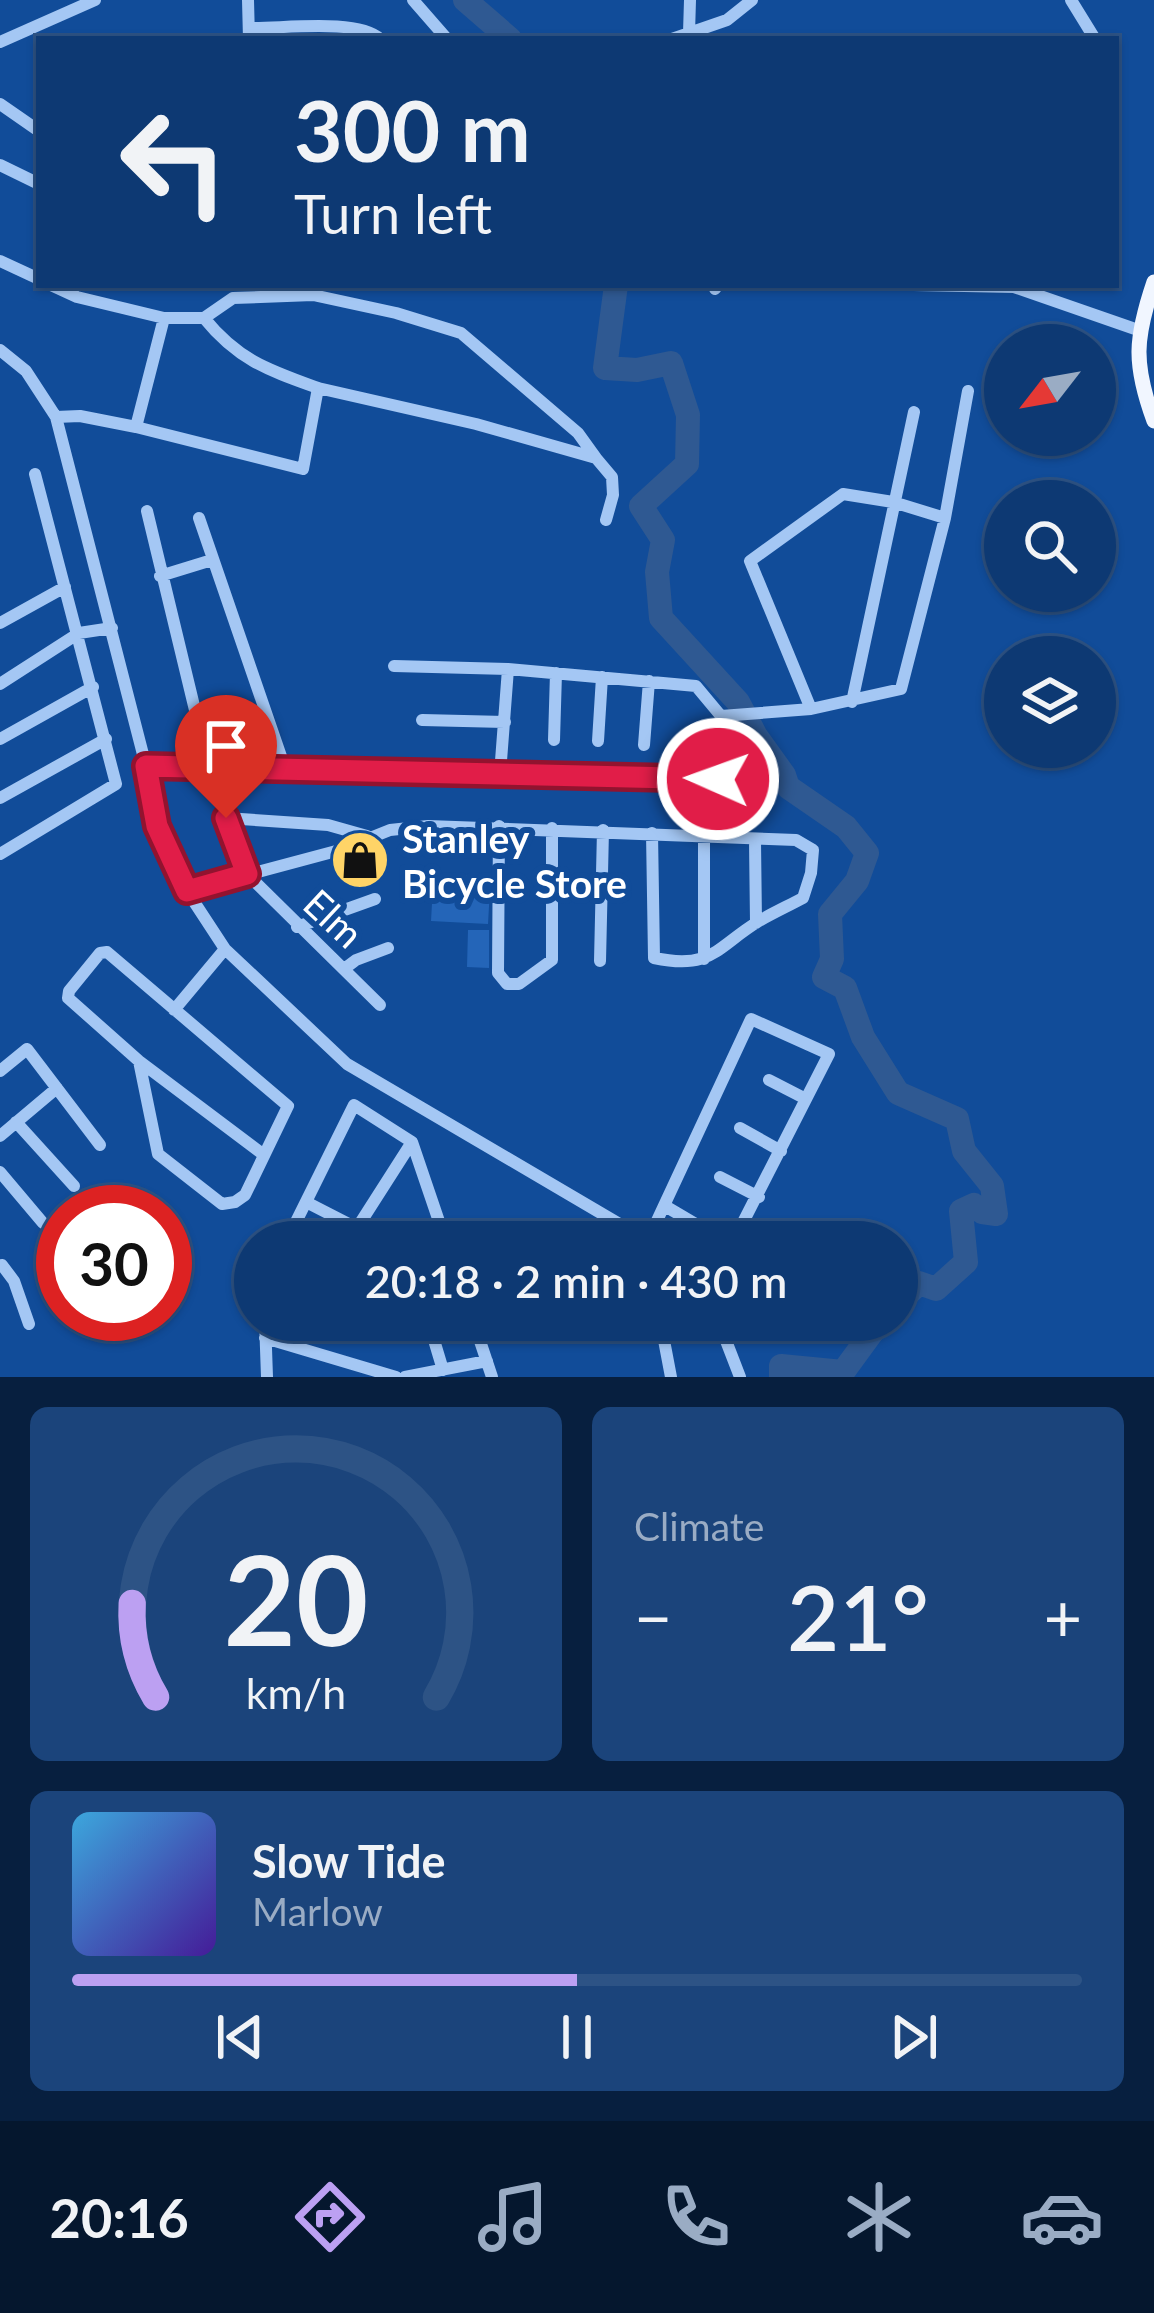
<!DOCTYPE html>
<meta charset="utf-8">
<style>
body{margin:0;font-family:Lato,sans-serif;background:#1b447b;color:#f1f3f6;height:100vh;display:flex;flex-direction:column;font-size:45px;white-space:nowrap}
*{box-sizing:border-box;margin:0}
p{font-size:39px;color:#9aacc4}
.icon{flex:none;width:66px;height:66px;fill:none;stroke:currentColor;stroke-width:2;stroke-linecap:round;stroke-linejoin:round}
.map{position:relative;height:1377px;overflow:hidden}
.drawer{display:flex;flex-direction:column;gap:30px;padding:30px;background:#071f3f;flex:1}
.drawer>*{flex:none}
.top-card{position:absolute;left:36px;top:36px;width:1083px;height:252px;border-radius:0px;box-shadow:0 3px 9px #0004,0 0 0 3px #2d5385;background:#0d3973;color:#f1f3f6;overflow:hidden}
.needle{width:78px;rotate:239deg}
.buttons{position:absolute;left:984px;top:324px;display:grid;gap:24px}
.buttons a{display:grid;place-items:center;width:132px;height:132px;border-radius:50%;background:#0d3973;box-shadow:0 3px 9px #0004,0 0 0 3px #2d5385;font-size:60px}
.speed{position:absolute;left:36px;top:1185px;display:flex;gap:24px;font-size:60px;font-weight:700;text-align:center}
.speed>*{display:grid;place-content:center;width:156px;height:156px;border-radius:50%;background:#0d3973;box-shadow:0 3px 9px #0004,0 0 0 3px #2d5385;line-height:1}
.speed .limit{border:18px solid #d22;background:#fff;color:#111}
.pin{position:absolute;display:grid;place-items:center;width:102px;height:102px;color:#fff;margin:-123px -51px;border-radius:50% 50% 50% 0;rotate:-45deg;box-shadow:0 0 12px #0007}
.pin .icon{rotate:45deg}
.me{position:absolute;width:132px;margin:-66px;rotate:272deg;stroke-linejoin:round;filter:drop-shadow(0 0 9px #0008)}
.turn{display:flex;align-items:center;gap:42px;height:252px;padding:0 60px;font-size:54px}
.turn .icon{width:156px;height:156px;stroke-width:2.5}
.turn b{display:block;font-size:84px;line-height:102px}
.big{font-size:90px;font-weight:600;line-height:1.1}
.drawer .tile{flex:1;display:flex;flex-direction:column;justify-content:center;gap:18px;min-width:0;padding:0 42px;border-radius:18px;background:#1b447b}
.drawer .dial{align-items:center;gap:0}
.dial svg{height:312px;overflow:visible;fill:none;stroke:#2d5385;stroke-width:7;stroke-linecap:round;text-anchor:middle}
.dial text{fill:#f1f3f6;stroke:none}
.song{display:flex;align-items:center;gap:36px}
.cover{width:144px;height:144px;border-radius:18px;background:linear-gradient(135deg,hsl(200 70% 55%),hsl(260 70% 35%))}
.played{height:12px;border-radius:6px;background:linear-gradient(90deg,#bca0f2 50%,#2d5385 50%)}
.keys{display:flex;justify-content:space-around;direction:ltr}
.heat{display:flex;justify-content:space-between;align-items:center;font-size:66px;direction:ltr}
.drawer .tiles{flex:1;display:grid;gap:30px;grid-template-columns:1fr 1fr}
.tile:last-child{grid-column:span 2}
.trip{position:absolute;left:234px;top:1221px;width:684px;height:120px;border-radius:60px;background:#0d3973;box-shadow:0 3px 9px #0004,0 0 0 3px #2d5385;font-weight:600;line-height:120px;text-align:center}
.tab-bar{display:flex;height:192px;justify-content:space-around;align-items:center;background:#05172e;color:#9aacc4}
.tab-bar .icon{width:84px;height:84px}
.tab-bar .current{color:#bca0f2}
.tab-bar b{font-size:54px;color:#f1f3f6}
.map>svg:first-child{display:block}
.green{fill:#2465b8}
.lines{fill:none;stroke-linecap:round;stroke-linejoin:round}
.river{stroke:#2f5992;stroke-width:24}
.building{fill:#3a75c1;stroke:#cce2fe;stroke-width:3}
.minor{stroke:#a4c7f4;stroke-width:12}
.major{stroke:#f1f6ff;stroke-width:15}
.route-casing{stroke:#92132f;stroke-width:30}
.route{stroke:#e11d48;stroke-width:21}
.labels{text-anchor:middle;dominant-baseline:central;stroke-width:12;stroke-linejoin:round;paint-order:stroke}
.poi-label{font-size:39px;font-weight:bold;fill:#fff;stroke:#114c99;text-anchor:start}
.street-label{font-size:39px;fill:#fff;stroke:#114c99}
</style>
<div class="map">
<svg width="1154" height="1377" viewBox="0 0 1154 1377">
<rect width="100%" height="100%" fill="#114c99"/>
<path class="green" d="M433,886L490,889L488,924L431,921Z
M468,930H489V968L467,967Z"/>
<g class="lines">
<path class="river" d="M465,0L510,39
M616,285L605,368L637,370L671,363L688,415L687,464L641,506L663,540L657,572L661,618L738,702L756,736L784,775L788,787L846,827L867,853L857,881L830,914L832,959L824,977L845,988L863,1037L898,1093L957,1119L964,1151L992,1186L996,1214L982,1212L974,1205L961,1211L966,1262L936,1289L919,1283L897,1304
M781,1377V1366L843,1372L881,1320"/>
</g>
<path class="building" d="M364,852L369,865L356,870L352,857Z"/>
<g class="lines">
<path class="minor" d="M248,0L249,39
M413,0L447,39
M1071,0L1095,39
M249,28C281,29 357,18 380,39
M689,33L690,0
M672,39L727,20L752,0
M0,42L95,0
M0,104L39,131
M0,165L39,184
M0,261L39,279
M51,285L77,297L164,318H204L233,298L313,295L396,313L461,333L578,433L596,458
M914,285L1014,287L1138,330
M715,289L718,285
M0,350L26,371L56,417L146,766L157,826L187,891L225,949L347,1064L650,1242
M318,388L476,424L596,458L612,477L613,495L606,520
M56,417L80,416L136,427L164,318
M136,427L303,469L318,388C268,370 238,360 204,318
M147,511L208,764
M199,518L285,768
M160,576L212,560
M0,623L65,587
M394,666L508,669L696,686L721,716L762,780
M0,684L79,633L112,628
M852,702L914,412
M811,709L750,561L843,494L893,502L945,518
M721,716L811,709L901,689L945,518L968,391
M422,720L505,722
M0,739L93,687
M554,740L556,673
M598,741L602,677
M644,745L649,681
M146,766L208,764L762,780
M500,774L508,669
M0,798L106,739
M499,826L498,973L507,984H519L552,960V828
M367,836L328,825L226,818L247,874L380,1005
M755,841L756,923
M0,854L116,784L35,474
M458,881L501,882
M187,891L340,850L390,830L428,826L796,840L813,850L811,873L803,898C788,906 773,913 759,921C715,948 712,970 654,958L652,833
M297,927L375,899
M704,959V839
M600,961L603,830
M344,969L356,960L388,948
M174,1010L225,949
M139,1061L158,1154L222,1204L235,1202L245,1195L288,1106L107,952L100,953L69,991L68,998L139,1061L264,1155
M0,1071L27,1049L100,1145
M769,1080L806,1099
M16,1122L74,1186
M740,1128L781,1151
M0,1136L57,1088
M0,1172L43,1223
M720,1177L759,1197
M306,1202L384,1242
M665,1206L726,1242
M357,1228L412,1142
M648,1240L751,1019L829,1054L733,1242
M286,1242L354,1105L412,1142L446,1242
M2,1265L14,1281L29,1324
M265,1320L267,1377
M428,1320L443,1370
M473,1320L492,1377
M718,1320L740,1377
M663,1335L671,1377
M265,1338L396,1377
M405,1377L487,1361"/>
<path class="major" d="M1154,282C1135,338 1133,364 1154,421"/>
</g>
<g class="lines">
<defs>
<path id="route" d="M226,818L247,874L187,891L157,826L146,766L718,779"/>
</defs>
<use href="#route" class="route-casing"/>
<use href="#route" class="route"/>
</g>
<defs>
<symbol id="shop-disc" viewBox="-11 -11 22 22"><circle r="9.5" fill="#ffd467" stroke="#114c99"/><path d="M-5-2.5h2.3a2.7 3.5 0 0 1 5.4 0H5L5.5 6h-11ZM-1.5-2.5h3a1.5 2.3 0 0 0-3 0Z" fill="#111"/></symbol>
</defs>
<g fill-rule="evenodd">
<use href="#shop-disc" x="327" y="827" width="66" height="66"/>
</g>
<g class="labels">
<g class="poi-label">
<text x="402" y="838">Stanley<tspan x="402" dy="45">Bicycle Store</tspan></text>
</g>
<g class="street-label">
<text transform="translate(334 918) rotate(43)">Elm</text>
</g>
</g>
</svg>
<div class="buttons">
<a><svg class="needle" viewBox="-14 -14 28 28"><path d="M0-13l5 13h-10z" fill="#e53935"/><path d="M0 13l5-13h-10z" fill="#9aacc4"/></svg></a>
<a><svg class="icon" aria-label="search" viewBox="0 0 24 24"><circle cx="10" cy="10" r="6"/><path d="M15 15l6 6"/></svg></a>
<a><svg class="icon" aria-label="layers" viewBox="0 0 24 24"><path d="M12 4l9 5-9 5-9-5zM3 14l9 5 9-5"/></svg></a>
</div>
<div class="speed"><div class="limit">30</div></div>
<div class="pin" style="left:226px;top:818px;background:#d93025"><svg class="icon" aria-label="arrive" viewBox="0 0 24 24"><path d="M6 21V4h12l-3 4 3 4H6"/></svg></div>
<svg class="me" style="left:718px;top:779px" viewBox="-20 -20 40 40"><circle r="17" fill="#e11d48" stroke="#fff" stroke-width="3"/><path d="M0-11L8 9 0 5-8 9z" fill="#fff"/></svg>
<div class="trip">20:18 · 2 min · 430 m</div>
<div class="top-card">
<div class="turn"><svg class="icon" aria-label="left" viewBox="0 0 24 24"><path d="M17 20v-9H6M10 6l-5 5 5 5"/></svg><div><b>300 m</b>Turn left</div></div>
</div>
</div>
<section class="drawer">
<div class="tiles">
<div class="tile dial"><svg viewBox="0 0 100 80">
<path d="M14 69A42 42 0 1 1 86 69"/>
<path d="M14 69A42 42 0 0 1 8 45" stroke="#bca0f2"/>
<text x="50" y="56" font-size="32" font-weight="700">20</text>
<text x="50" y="72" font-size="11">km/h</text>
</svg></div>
<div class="tile"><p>Climate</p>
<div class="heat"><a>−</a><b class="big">21°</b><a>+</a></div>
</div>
<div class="tile">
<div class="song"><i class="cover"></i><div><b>Slow Tide</b><p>Marlow</p></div></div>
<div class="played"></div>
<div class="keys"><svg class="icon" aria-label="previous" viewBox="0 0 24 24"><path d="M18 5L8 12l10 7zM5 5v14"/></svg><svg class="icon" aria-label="pause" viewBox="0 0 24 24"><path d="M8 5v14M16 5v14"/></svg><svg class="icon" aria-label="next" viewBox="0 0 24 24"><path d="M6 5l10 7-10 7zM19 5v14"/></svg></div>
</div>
</div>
</section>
<nav class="tab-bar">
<b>20:16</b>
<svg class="icon current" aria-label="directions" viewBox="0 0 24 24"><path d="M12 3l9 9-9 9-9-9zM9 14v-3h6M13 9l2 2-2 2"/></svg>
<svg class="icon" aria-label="music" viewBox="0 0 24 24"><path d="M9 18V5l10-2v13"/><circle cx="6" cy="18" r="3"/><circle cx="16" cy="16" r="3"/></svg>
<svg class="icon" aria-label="phone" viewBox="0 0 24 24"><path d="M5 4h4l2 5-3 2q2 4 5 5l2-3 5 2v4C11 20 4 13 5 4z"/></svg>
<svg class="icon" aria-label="climate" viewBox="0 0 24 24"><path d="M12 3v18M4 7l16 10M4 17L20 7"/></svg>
<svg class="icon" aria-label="car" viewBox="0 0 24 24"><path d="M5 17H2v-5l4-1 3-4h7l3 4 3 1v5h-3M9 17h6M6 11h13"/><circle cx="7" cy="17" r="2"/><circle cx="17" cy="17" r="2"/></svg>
</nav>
